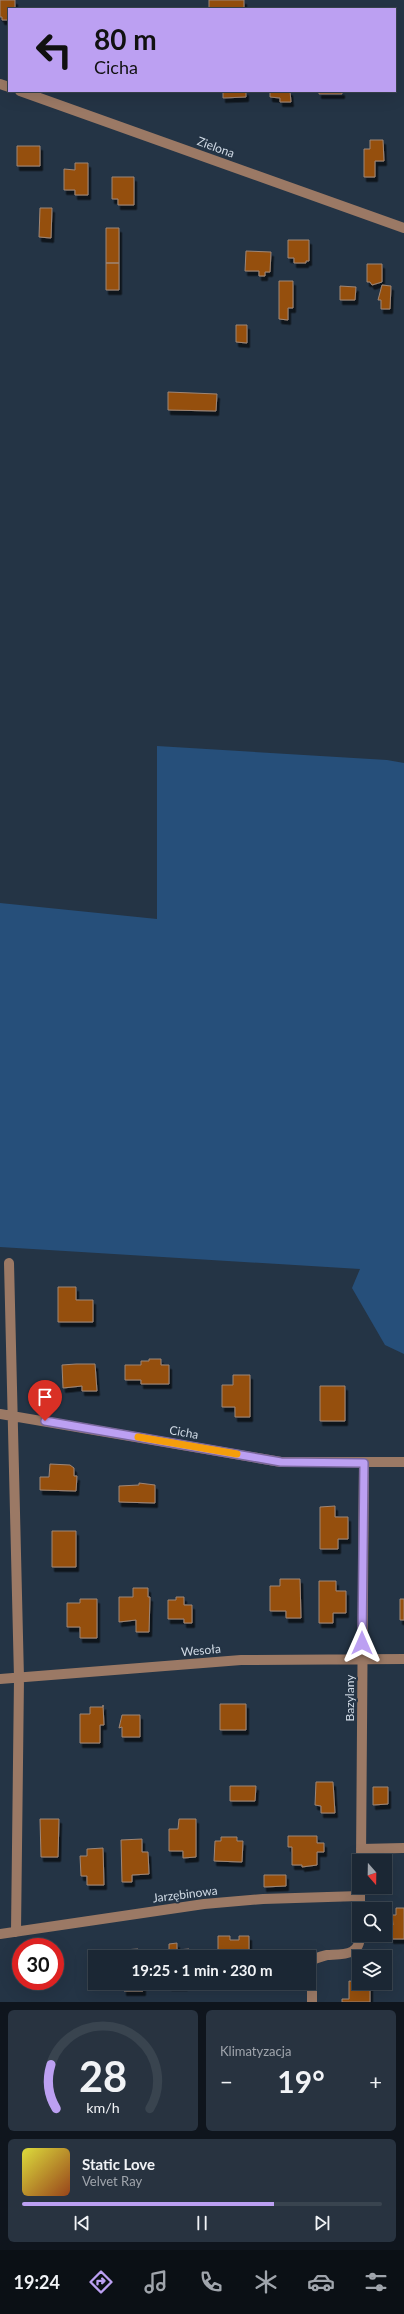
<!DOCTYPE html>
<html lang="pl">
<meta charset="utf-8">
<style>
body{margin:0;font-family:Lato,sans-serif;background:#283340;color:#f1f3f6;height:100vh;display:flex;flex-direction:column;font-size:15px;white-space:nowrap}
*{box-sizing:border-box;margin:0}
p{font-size:13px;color:#a0a5ac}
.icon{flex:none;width:22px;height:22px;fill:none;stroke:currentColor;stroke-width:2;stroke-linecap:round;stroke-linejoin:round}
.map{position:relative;height:2002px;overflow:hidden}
.panel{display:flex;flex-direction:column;gap:8px;padding:8px;background:#0f151d;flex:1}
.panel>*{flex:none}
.guide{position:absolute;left:8px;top:8px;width:388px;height:84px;border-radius:0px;box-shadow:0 4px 16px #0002,0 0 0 1px #39444f;background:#bca0f2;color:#111;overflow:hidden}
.needle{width:26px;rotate:160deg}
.controls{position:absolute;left:352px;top:1854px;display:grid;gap:8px}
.controls a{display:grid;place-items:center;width:40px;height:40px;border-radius:0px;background:#1b2734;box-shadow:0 4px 16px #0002,0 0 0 1px #39444f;font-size:20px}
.speed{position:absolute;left:12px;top:1938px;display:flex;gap:8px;font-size:20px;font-weight:700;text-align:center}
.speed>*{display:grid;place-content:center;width:52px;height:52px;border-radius:50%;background:#1b2734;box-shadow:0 4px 16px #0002,0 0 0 1px #39444f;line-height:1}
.speed .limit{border:6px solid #d22;background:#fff;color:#111}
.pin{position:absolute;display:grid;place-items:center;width:34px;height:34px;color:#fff;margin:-41px -17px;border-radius:50% 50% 50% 0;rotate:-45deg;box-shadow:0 0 4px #0007}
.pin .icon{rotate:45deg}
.me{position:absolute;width:44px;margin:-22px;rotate:0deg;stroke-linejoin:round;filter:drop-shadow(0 0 3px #0008)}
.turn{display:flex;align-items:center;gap:14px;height:84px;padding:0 20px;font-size:18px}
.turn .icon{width:52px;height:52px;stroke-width:2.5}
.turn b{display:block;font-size:28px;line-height:34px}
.big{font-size:30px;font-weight:700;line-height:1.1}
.panel .widget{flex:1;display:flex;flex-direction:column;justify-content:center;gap:6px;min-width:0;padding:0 14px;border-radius:6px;background:#283340}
.panel .dial{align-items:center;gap:0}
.dial svg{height:104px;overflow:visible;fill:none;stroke:#39444f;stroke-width:7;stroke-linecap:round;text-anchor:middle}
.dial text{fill:#f1f3f6;stroke:none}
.song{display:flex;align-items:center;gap:12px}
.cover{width:48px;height:48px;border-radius:6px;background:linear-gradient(135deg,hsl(60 70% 55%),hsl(20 70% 35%))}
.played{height:4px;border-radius:2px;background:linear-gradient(90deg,#bca0f2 70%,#39444f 70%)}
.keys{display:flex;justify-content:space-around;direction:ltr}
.heat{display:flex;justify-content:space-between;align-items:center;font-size:22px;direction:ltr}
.panel .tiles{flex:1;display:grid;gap:8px;grid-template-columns:1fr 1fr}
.widget:last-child{grid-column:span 2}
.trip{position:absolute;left:88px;top:1950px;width:228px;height:40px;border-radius:0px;background:#1b2734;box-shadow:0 4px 16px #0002,0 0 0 1px #39444f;font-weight:700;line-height:40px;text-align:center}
.tabs{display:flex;height:64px;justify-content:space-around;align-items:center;background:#0b1015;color:#a0a5ac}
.tabs .icon{width:28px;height:28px}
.tabs .active{color:#bca0f2}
.tabs b{font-size:18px;color:#f1f3f6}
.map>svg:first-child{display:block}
.green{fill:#264f7a}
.building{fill:#95500f;stroke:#9e8676;filter:url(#shadow)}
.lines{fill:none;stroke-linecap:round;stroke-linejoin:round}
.minor{stroke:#9b7965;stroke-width:10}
.route-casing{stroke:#7a689d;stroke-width:10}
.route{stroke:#bca0f2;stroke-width:7}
.slow{stroke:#f59e0b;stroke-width:7}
.labels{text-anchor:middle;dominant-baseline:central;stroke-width:4;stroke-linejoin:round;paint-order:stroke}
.street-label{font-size:12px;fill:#d1dbe6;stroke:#243445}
</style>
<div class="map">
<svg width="404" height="2002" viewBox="0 0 404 2002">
<defs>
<filter id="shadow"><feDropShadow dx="2.5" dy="4.5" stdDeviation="0" flood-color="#0009"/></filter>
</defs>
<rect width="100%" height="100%" fill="#243445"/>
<path class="green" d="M157,746L387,760L404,763V1354L385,1345L352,1288L360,1269L0,1247V903L157,919Z"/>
<path class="building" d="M0,0H15V9H9V20H2V17H0Z
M209,0H244V9H209Z
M223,91H246V97L223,98Z
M270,91H290L291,102H280V98L270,97Z
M319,91H342V94H319Z
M370,140H383L384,161H375V177H364V149H370Z
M17,146H40V166H17Z
M75,163H88V195H75V190H64V169L75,170Z
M112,177H134V205H118V199H112Z
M40,208H52L51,238L39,237Z
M106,228H119V263H106Z
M288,240H309V261H306V263H294V258H288Z
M246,251L271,252L270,272H265V276H259V271H245Z
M106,263H119V290H106Z
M367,264H382V282L372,285L370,282H367Z
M279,281H293V308H288V320L279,319Z
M382,285L391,286L390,309H381V300H378Z
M340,286L356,287L355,300H340Z
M236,325H247V343L236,342Z
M168,392L217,394L216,411L168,410Z
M58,1287H76V1300H93V1322H58Z
M149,1359H161V1365H169V1384H141V1380H125V1365H141V1361H149Z
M76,1364H95L97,1391H82V1386L63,1388L62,1365Z
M233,1375H250V1417H235V1407H222V1385H233Z
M320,1386H345V1421H320Z
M50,1464L70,1465L74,1468V1476H77L76,1491L40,1490V1477H49Z
M139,1483L155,1485V1503L119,1502V1486L139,1485Z
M335,1506V1517H348V1539H338V1549H320V1507Z
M52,1531H76V1567H52Z
M280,1579H300L301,1618H286V1611H270V1586H280Z
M319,1581H336V1591H346V1613H333V1623H319Z
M133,1588H148V1597H150L149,1632H136V1620L119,1622V1597H133Z
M176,1597H184V1605H192V1623H184V1619H168V1600H176Z
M80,1599H97V1638H80V1627H67V1603H80Z
M400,1599H404V1620H400Z
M220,1704H246V1730H220Z
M103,1705L104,1725H100V1743H80V1714H90V1707H103Z
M122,1715H140V1737H122V1727L119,1728Z
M316,1782H333L335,1813H321V1806L315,1805Z
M230,1786H256L255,1801H230Z
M373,1787H388V1804L373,1805Z
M40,1819H59L58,1857H41Z
M179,1819H196V1857L183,1858V1851H169V1829H178Z
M288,1836H317V1843H324V1852H317V1865L302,1867V1865H292V1847H288Z
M221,1837H237V1841H243L242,1862L214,1861L215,1841H221Z
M142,1839V1852H148L149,1874L132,1875V1882H122L121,1840Z
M103,1848L104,1885H87V1876H81L80,1856H87V1849Z
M264,1875H286V1886L264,1887Z
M396,1908H404V1939H391L390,1925H393L392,1915H396Z
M218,1936H230V1940H239V1936H249V1957H218Z
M177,1943V1950L189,1949V1957H169V1944Z
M138,1949V1957H123V1950Z
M349,1981L370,1983V2002H342V1999H349Z
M124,1983H150H143V1991H124Z
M169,1983H185V1986H169Z"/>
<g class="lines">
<path class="minor" d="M0,84L9,87
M20,91L404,228
M9,1263L19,1678L16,1932
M0,1414L281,1462H404
M0,1679L241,1660L404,1659
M361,1849L404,1848
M361,1861L364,1463
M360,1909V1887
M0,1934L204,1904L263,1899L360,1896
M312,2002V1960C317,1958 322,1956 327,1955C344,1954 360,1956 360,1935"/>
</g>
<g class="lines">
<defs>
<path id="route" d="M45,1421L281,1462L364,1463L362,1643"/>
</defs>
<use href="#route" class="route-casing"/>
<use href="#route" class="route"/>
<path class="slow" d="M138,1437L237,1454"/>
</g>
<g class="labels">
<g class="street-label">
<text transform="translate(216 147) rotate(20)">Zielona</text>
<text transform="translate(184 1432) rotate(10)">Cicha</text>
<text transform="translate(201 1650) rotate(-5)">Wesoła</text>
<text transform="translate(349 1698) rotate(-90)">Bazylany</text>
<text transform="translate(185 1894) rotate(-7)">Jarzębinowa</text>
</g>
</g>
</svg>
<div class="controls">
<a><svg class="needle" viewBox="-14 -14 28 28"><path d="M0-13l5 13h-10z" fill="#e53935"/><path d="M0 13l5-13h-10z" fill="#a0a5ac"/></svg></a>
<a><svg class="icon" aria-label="search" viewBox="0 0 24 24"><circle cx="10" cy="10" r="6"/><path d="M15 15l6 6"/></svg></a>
<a><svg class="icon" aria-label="layers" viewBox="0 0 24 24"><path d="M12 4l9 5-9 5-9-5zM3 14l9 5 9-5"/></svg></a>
</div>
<div class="speed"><div class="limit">30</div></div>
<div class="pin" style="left:45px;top:1421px;background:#d93025"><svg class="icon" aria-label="arrive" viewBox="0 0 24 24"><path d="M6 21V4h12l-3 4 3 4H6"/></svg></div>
<svg class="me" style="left:362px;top:1643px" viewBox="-20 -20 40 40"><path d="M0-17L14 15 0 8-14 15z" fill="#bca0f2" stroke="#fff" stroke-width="4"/></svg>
<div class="trip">19:25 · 1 min · 230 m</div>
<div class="guide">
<div class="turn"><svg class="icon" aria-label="left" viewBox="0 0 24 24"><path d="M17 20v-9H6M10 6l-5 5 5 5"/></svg><div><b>80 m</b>Cicha</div></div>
</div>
</div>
<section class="panel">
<div class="tiles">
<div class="widget dial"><svg viewBox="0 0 100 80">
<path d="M14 69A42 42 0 1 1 86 69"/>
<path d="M14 69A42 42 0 0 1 10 35" stroke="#bca0f2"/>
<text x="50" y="56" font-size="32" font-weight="700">28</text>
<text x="50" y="72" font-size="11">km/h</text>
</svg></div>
<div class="widget"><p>Klimatyzacja</p>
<div class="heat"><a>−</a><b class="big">19°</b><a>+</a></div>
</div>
<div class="widget">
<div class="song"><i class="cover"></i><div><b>Static Love</b><p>Velvet Ray</p></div></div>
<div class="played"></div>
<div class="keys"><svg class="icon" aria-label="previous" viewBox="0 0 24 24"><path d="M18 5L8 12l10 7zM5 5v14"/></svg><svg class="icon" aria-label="pause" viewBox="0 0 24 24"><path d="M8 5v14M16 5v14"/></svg><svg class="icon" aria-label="next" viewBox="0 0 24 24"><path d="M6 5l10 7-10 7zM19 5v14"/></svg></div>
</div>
</div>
</section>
<nav class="tabs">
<b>19:24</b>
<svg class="icon active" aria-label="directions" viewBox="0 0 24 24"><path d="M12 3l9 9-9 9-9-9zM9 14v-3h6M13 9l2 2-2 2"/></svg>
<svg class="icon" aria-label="music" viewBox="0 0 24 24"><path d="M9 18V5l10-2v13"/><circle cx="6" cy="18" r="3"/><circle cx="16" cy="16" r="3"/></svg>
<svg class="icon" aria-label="phone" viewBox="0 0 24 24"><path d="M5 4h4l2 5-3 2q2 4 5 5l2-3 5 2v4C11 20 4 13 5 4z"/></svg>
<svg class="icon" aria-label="climate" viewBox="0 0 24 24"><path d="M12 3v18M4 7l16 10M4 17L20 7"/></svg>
<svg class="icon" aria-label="car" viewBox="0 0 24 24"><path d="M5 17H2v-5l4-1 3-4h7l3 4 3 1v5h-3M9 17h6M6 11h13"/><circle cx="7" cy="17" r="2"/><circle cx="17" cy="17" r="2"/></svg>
<svg class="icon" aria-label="filters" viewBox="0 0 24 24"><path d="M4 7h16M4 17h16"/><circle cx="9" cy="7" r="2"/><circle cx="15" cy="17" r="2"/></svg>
</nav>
